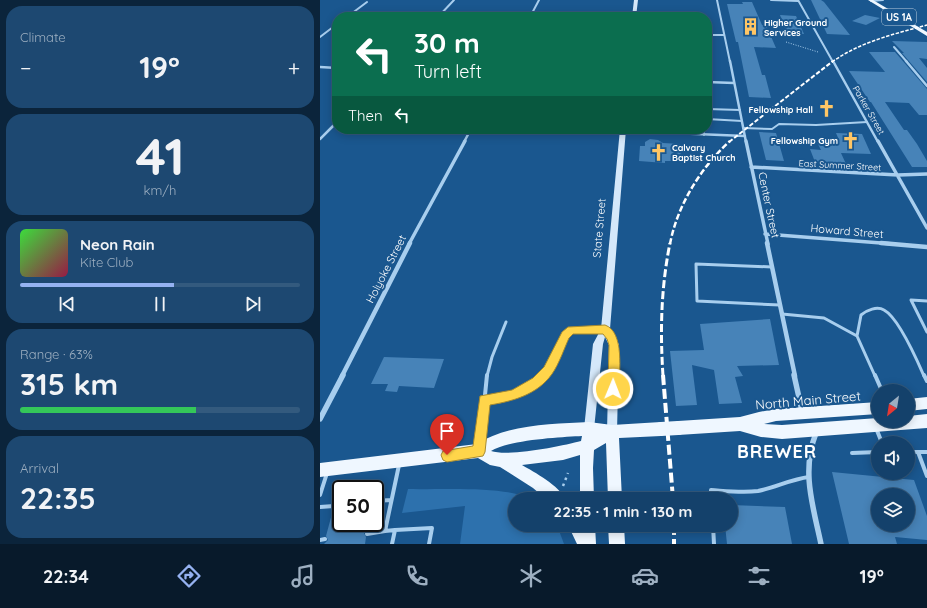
<!DOCTYPE html>
<meta charset="utf-8">
<style>
body{margin:0;font-family:Quicksand,sans-serif;background:#1d4871;color:#f1f3f6;height:100vh;display:flex;flex-direction:column;font-size:15px;white-space:nowrap}
*{box-sizing:border-box;margin:0}
p{font-size:13px;color:#9dafc1}
.icon{flex:none;width:22px;height:22px;fill:none;stroke:currentColor;stroke-width:2;stroke-linecap:round;stroke-linejoin:round}
.map{position:relative;flex:1;overflow:hidden}
.side{display:flex;flex-direction:column;gap:6px;padding:6px;background:#0b243b;width:320px}
.side>*{flex:none}
.hud{position:absolute;left:12px;top:12px;width:380px;height:122px;border-radius:16px;box-shadow:0 2px 10px #0003,0 0 0 1px #335a7e;background:#0b6e4f;color:#fff;overflow:hidden}
.needle{width:26px;rotate:210deg}
.tools{position:absolute;left:551px;top:384px;display:grid;gap:8px}
.tools a{display:grid;place-items:center;width:44px;height:44px;border-radius:50%;background:#14416b;box-shadow:0 2px 10px #0003,0 0 0 1px #335a7e;font-size:20px}
.speed{position:absolute;left:12px;top:480px;display:flex;gap:8px;font-size:20px;font-weight:700;text-align:center}
.speed>*{display:grid;place-content:center;width:52px;height:52px;border-radius:50%;background:#14416b;box-shadow:0 2px 10px #0003,0 0 0 1px #335a7e;line-height:1}
.speed .limit{border:2px solid #111;border-radius:6px;background:#fff;color:#111}
.pin{position:absolute;display:grid;place-items:center;width:34px;height:34px;color:#fff;margin:-41px -17px;border-radius:50% 50% 50% 0;rotate:-45deg;box-shadow:0 0 4px #0007}
.pin .icon{rotate:45deg}
.me{position:absolute;width:44px;margin:-22px;rotate:1deg;stroke-linejoin:round;filter:drop-shadow(0 0 3px #0008)}
.turn{display:flex;align-items:center;gap:14px;height:84px;padding:0 16px;font-size:18px}
.turn .icon{width:52px;height:52px;stroke-width:2.5}
.turn b{display:block;font-size:28px;line-height:34px}
.then{display:flex;align-items:center;height:38px;padding:0 16px;background:#0003;gap:8px;font-size:15px}
.big{font-size:30px;font-weight:700;line-height:1.1}
.side .tile{flex:1;display:flex;flex-direction:column;justify-content:center;gap:6px;min-width:0;padding:0 14px;border-radius:16px;background:#1d4871}
.side .dial{align-items:center;gap:0}
.dial b{font-size:52px;line-height:1}
.song{display:flex;align-items:center;gap:12px}
.cover{width:48px;height:48px;border-radius:6px;background:linear-gradient(135deg,hsl(120 70% 55%),hsl(340 70% 35%))}
.played{height:4px;border-radius:2px;background:linear-gradient(90deg,#95b2f1 55%,#335a7e 55%)}
.keys{display:flex;justify-content:space-around;direction:ltr}
.heat{display:flex;justify-content:space-between;align-items:center;font-size:22px;direction:ltr}
.charge{height:6px;border-radius:3px;background:linear-gradient(90deg,#34c759 63%,#335a7e 0)}
.trip{position:absolute;left:188px;top:492px;width:230px;height:40px;border-radius:20px;background:#14416b;box-shadow:0 2px 10px #0003,0 0 0 1px #335a7e;font-weight:700;line-height:40px;text-align:center}
.tabs{display:flex;height:64px;justify-content:space-around;align-items:center;background:#081a2b;color:#9dafc1}
.tabs .icon{width:28px;height:28px}
.tabs .selected{color:#95b2f1}
.tabs b{font-size:18px;color:#f1f3f6}
main{display:flex;flex:1;min-height:0}
.map>svg:first-child{display:block}
.green{fill:#2d71ad}
.building{fill:#4783b8;fill-rule:evenodd}
.lines{fill:none;stroke-linecap:round;stroke-linejoin:round}
.path-far1{stroke:#a8ceee;stroke-width:1;stroke-dasharray:1 1.5;stroke-linecap:butt}
.path{stroke:#a8ceee;stroke-width:2.5;stroke-dasharray:2.5 4;stroke-linecap:butt}
.lane-far2{stroke:#a8ceee;stroke-width:2}
.lane-far1{stroke:#a8ceee;stroke-width:3}
.lane{stroke:#a8ceee;stroke-width:4}
.street-far4{stroke:#a8ceee;stroke-width:2}
.street-far3{stroke:#a8ceee;stroke-width:2.5}
.street-far2{stroke:#a8ceee;stroke-width:3.5}
.street-far1{stroke:#a8ceee;stroke-width:4.5}
.street{stroke:#a8ceee;stroke-width:5.5}
.secondary{fill:#d5e8fa;fill-rule:evenodd}
.primary{fill:#eff7ff;fill-rule:evenodd}
.rail-far4{stroke:#fff;stroke-width:1.5;stroke-dasharray:3.5 1.5;stroke-linecap:butt}
.rail-far3{stroke:#fff;stroke-width:2;stroke-dasharray:4.5 2;stroke-linecap:butt}
.rail-far2{stroke:#fff;stroke-width:2.5;stroke-dasharray:6 2.5;stroke-linecap:butt}
.rail-far1{stroke:#fff;stroke-width:3;stroke-dasharray:8 3;stroke-linecap:butt}
.rail{stroke:#fff;stroke-width:4;stroke-dasharray:10 4;stroke-linecap:butt}
.primary-bridge{stroke:#eff7ff;stroke-width:14}
.route{fill:#ffd54a;stroke:#a68a30}
.labels{text-anchor:middle;dominant-baseline:central;stroke-width:4;stroke-linejoin:round;paint-order:stroke}
.far-poi-label{font-size:9px;font-weight:bold;fill:#fff;stroke:#1a578f;text-anchor:start}
.far-street-label{font-size:9px;fill:#fff;stroke:#1a578f}
.shield{fill:#1a578f;stroke:#bacddd;stroke-width:1}
.shield-label{font-size:10px;font-weight:bold;fill:#fff}
.street-label{font-size:11px;fill:#fff;stroke:#1a578f}
.near-street-label{font-size:13px;fill:#fff;stroke:#1a578f}
.near-district-label{font-size:18px;font-weight:bold;letter-spacing:1px;fill:#fff;stroke:#1a578f}
</style>
<main>
<section class="side">
<div class="tile"><p>Climate</p>
<div class="heat"><a>−</a><b class="big">19°</b><a>+</a></div>
</div>
<div class="tile dial"><b>41</b><p>km/h</p></div>
<div class="tile">
<div class="song"><i class="cover"></i><div><b>Neon Rain</b><p>Kite Club</p></div></div>
<div class="played"></div>
<div class="keys"><svg class="icon" aria-label="previous" viewBox="0 0 24 24"><path d="M18 5L8 12l10 7zM5 5v14"/></svg><svg class="icon" aria-label="pause" viewBox="0 0 24 24"><path d="M8 5v14M16 5v14"/></svg><svg class="icon" aria-label="next" viewBox="0 0 24 24"><path d="M6 5l10 7-10 7zM19 5v14"/></svg></div>
</div>
<div class="tile"><p>Range · 63%</p><b class="big">315 km</b><div class="charge"></div></div>
<div class="tile"><p>Arrival</p><b class="big">22:35</b></div>
</section>
<div class="map">
<svg width="607" height="544" viewBox="0 0 607 544">
<rect width="100%" height="100%" fill="#1a578f"/>
<path class="green" d="M88,489C119,490 184,485 210,499H195V525H237L244,544H140L145,506L82,513Z"/>
<path class="building" d="M491,0H501L504,2L530,35L507,34Z
M422,2H432L442,25H446L456,48L434,47L442,75H445L451,98L429,97L418,42H416L407,4H423Z
M460,15L476,16L484,34L471,33V31H466Z
M545,15L560,18L546,25L532,21Z
M572,41L607,42V59L599,58L607,68V82L582,53H584Z
M549,52H575L607,89V115H599L589,103L565,102L584,130H587L597,144L607,161V167H592L551,102H550L529,71L565,72Z
M439,132L456,133L464,161L446,160Z
M516,133L542,134L551,154L521,153L526,164L495,162L490,149L501,150L496,140H519Z
M330,139L338,140L343,143L360,144L361,161H345V163L319,161L320,146H325V142Z
M450,319L459,365L417,366L423,376L415,377L422,403L399,404L394,370L372,365L377,405L356,406L350,351L384,350L380,324Z
M64,357L124,359L114,388L79,386L77,392L65,391L68,384H51Z
M512,472L594,480L607,516V540L575,537L577,544H529ZM558,495H588V525H558Z
M18,492H21V523H49L48,530L44,533L46,537L45,544H4L8,540L6,536L13,510L17,507L15,503Z
M411,505L465,507L472,544H407L405,525H411Z"/>
<g class="lines">
<path class="path-far1" d="M466,42L498,52"/>
<path class="path" d="M243,486L248,473"/>
<path class="lane-far2" d="M387,109L420,110
M387,119L422,121
M423,128L452,129L459,124L496,125L547,122
M384,129V135"/>
<path class="lane-far1" d="M452,267L376,264L377,301L460,305
M607,301L591,300L607,332
M462,314L504,318L537,336L555,376
M537,336L541,315C547,310 557,306 564,310C579,318 597,360 604,376
M167,376L172,357L186,322
M223,376L236,357L244,339L251,330H284"/>
<path class="lane" d="M555,375L562,391
M604,375L607,381
M164,400C187,397 208,392 224,375
M556,428L562,443
M160,445L167,375
M588,452H607
M598,452L607,476
M532,453L558,452
M0,495L7,473
M391,499V490C406,491 422,493 438,491C455,488 471,479 489,477
M55,501L71,500
M0,507L14,506
M393,525L394,544
M75,530L112,528L109,544
M47,534L65,531
M0,540L5,539
M72,544L75,530L65,531L79,465"/>
<path class="street-far4" d="M397,0L410,62
M451,0L478,1
M478,0L513,62
M551,1L563,0
M27,17L47,2
M118,17L134,0
M210,17L219,0
M387,35H404
M0,37L17,24
M574,47L587,62"/>
<path class="street-far3" d="M410,61L426,142
M513,61L558,142
M586,61L607,86
M0,67L17,68
M387,82L414,83
M303,131L425,136
M0,139L17,122
M144,142L151,129"/>
<path class="street-far2" d="M426,141L448,244
M558,141L607,228
M431,167L578,175L607,174
M445,234L574,244
M89,244L145,141"/>
<path class="street-far1" d="M447,243L475,376
M561,243L607,247
M22,376L90,243"/>
<path class="street" d="M474,375L482,411
M0,419L23,375
M496,433C481,471 493,506 501,544"/>
<path class="secondary" d="M314,0H318L316,17H312Z
M300,129H306L290,329L294,334L299,345L297,432L296,436L292,437L288,436L287,432L289,345L285,337L283,344L274,429L273,433L269,434L265,433L264,429L273,344L281,329Z"/>
<path class="primary" d="M548,0H553L607,32V36Z
M607,397V409L588,411V399Z
M558,402V414L456,421L444,424L462,425L558,418V421H588V416L607,414V428L462,439L441,437L420,431L358,435L353,433L351,428L353,423L358,421L420,417L439,412L456,409Z
M269,422L292,425L341,422L346,424L348,429L346,434L341,436L299,438L302,499H288L286,443L274,450L273,468L274,499H260V455L243,460L202,465C214,472 240,486 245,499H226L213,488L180,467L170,465L158,458L0,477V463L157,444C187,424 233,424 269,422ZM262,436L261,441C242,446 189,457 171,451C188,440 241,437 262,436Z
M248,525H275L276,544H257Z
M288,525H304L305,544H289Z"/>
<path class="rail-far4" d="M512,62C540,42 574,34 607,25"/>
<path class="rail-far3" d="M409,142L513,61"/>
<path class="rail-far2" d="M350,244C357,206 381,167 410,141"/>
<path class="rail-far1" d="M343,376C340,330 341,288 350,243"/>
<path class="rail" d="M343,375L353,499
M354,525V544"/>
<path class="primary-bridge" d="M341,429L358,428"/>
</g>
<path class="route" d="M285,325C305,332 299,373 299,389L297,393L293,395L289,393L288,389L289,345L287,339L283,334H253L249,338C244,349 239,364 232,374C217,395 193,401 170,405L165,452L163,456L127,462L123,460L121,455L123,451L153,446L160,396L192,390L213,378L224,367L242,332L248,327Z"/>
<defs>
<symbol id="building-bare" viewBox="-9 -9 18 18"><path d="M-4-6H4V6H1V3H-1V6H-4ZM-2.5-4.3h1.7v1.8h-1.7ZM.8-4.3h1.7v1.8H.8ZM-2.5-1h1.7V.8h-1.7ZM.8-1h1.7V.8H.8Z" fill="#ffc665" stroke="#1a578f" stroke-width="2.5" paint-order="stroke"/></symbol>
<symbol id="church-bare" viewBox="-9 -9 18 18"><path d="M-1.2-6h2.4v3.5h3.3v2.4h-3.3V6h-2.4V-.1h-3.3v-2.4h3.3Z" fill="#ffc665" stroke="#1a578f" stroke-width="2.5" paint-order="stroke"/></symbol>
</defs>
<g fill-rule="evenodd">
<use href="#building-bare" x="418" y="14" width="25" height="25"/>
<use href="#church-bare" x="494" y="96" width="25" height="25"/>
<use href="#church-bare" x="518" y="128" width="25" height="25"/>
<use href="#church-bare" x="326" y="140" width="25" height="25"/>
</g>
<g class="labels">
<g class="far-poi-label">
<text x="444" y="22">Higher Ground<tspan x="444" dy="10">Services</tspan></text>
<text x="493" y="109" text-anchor="end">Fellowship Hall</text>
<text x="518" y="140" text-anchor="end">Fellowship Gym</text>
<text x="352" y="147">Calvary<tspan x="352" dy="10">Baptist Church</tspan></text>
</g>
<g class="far-street-label">
<text transform="translate(549 110) rotate(60)">Parker Street</text>
<text transform="translate(520 165) rotate(3)">East Summer Street</text>
</g>
<rect class="shield" x="562" y="9" width="34" height="16" rx="3"/>
<g class="shield-label">
<text x="579" y="17">US 1A</text>
</g>
<g class="street-label">
<text transform="translate(449 205) rotate(78)">Center Street</text>
<text transform="translate(279 228) rotate(-85)">State Street</text>
<text transform="translate(527 231) rotate(5)">Howard Street</text>
<text transform="translate(66 269) rotate(-63)">Holyoke Street</text>
</g>
<g class="near-street-label">
<text transform="translate(488 400) rotate(-5)">North Main Street</text>
</g>
<g class="near-district-label">
<text x="457" y="451">BREWER</text>
</g>
</g>
</svg>
<div class="tools">
<a><svg class="needle" viewBox="-14 -14 28 28"><path d="M0-13l5 13h-10z" fill="#e53935"/><path d="M0 13l5-13h-10z" fill="#9dafc1"/></svg></a>
<a><svg class="icon" aria-label="sound" viewBox="0 0 24 24"><path d="M4 9h4l5-4v14l-5-4H4zM17 9q2 3 0 6"/></svg></a>
<a><svg class="icon" aria-label="layers" viewBox="0 0 24 24"><path d="M12 4l9 5-9 5-9-5zM3 14l9 5 9-5"/></svg></a>
</div>
<div class="speed"><div class="limit">50</div></div>
<div class="pin" style="left:127px;top:455px;background:#d93025"><svg class="icon" aria-label="arrive" viewBox="0 0 24 24"><path d="M6 21V4h12l-3 4 3 4H6"/></svg></div>
<svg class="me" style="left:293px;top:389px" viewBox="-20 -20 40 40"><circle r="17" fill="#ffd54a" stroke="#fff" stroke-width="3"/><path d="M0-11L8 9 0 5-8 9z" fill="#fff"/></svg>
<div class="trip">22:35 · 1 min · 130 m</div>
<div class="hud">
<div class="turn"><svg class="icon" aria-label="left" viewBox="0 0 24 24"><path d="M17 20v-9H6M10 6l-5 5 5 5"/></svg><div><b>30 m</b>Turn left</div></div>
<div class="then">Then<svg class="icon" aria-label="left" viewBox="0 0 24 24"><path d="M17 20v-9H6M10 6l-5 5 5 5"/></svg></div>
</div>
</div>
</main>
<nav class="tabs">
<b>22:34</b>
<svg class="icon selected" aria-label="directions" viewBox="0 0 24 24"><path d="M12 3l9 9-9 9-9-9zM9 14v-3h6M13 9l2 2-2 2"/></svg>
<svg class="icon" aria-label="music" viewBox="0 0 24 24"><path d="M9 18V5l10-2v13"/><circle cx="6" cy="18" r="3"/><circle cx="16" cy="16" r="3"/></svg>
<svg class="icon" aria-label="phone" viewBox="0 0 24 24"><path d="M5 4h4l2 5-3 2q2 4 5 5l2-3 5 2v4C11 20 4 13 5 4z"/></svg>
<svg class="icon" aria-label="climate" viewBox="0 0 24 24"><path d="M12 3v18M4 7l16 10M4 17L20 7"/></svg>
<svg class="icon" aria-label="car" viewBox="0 0 24 24"><path d="M5 17H2v-5l4-1 3-4h7l3 4 3 1v5h-3M9 17h6M6 11h13"/><circle cx="7" cy="17" r="2"/><circle cx="17" cy="17" r="2"/></svg>
<svg class="icon" aria-label="filters" viewBox="0 0 24 24"><path d="M4 7h16M4 17h16"/><circle cx="9" cy="7" r="2"/><circle cx="15" cy="17" r="2"/></svg>
<b>19°</b>
</nav>
